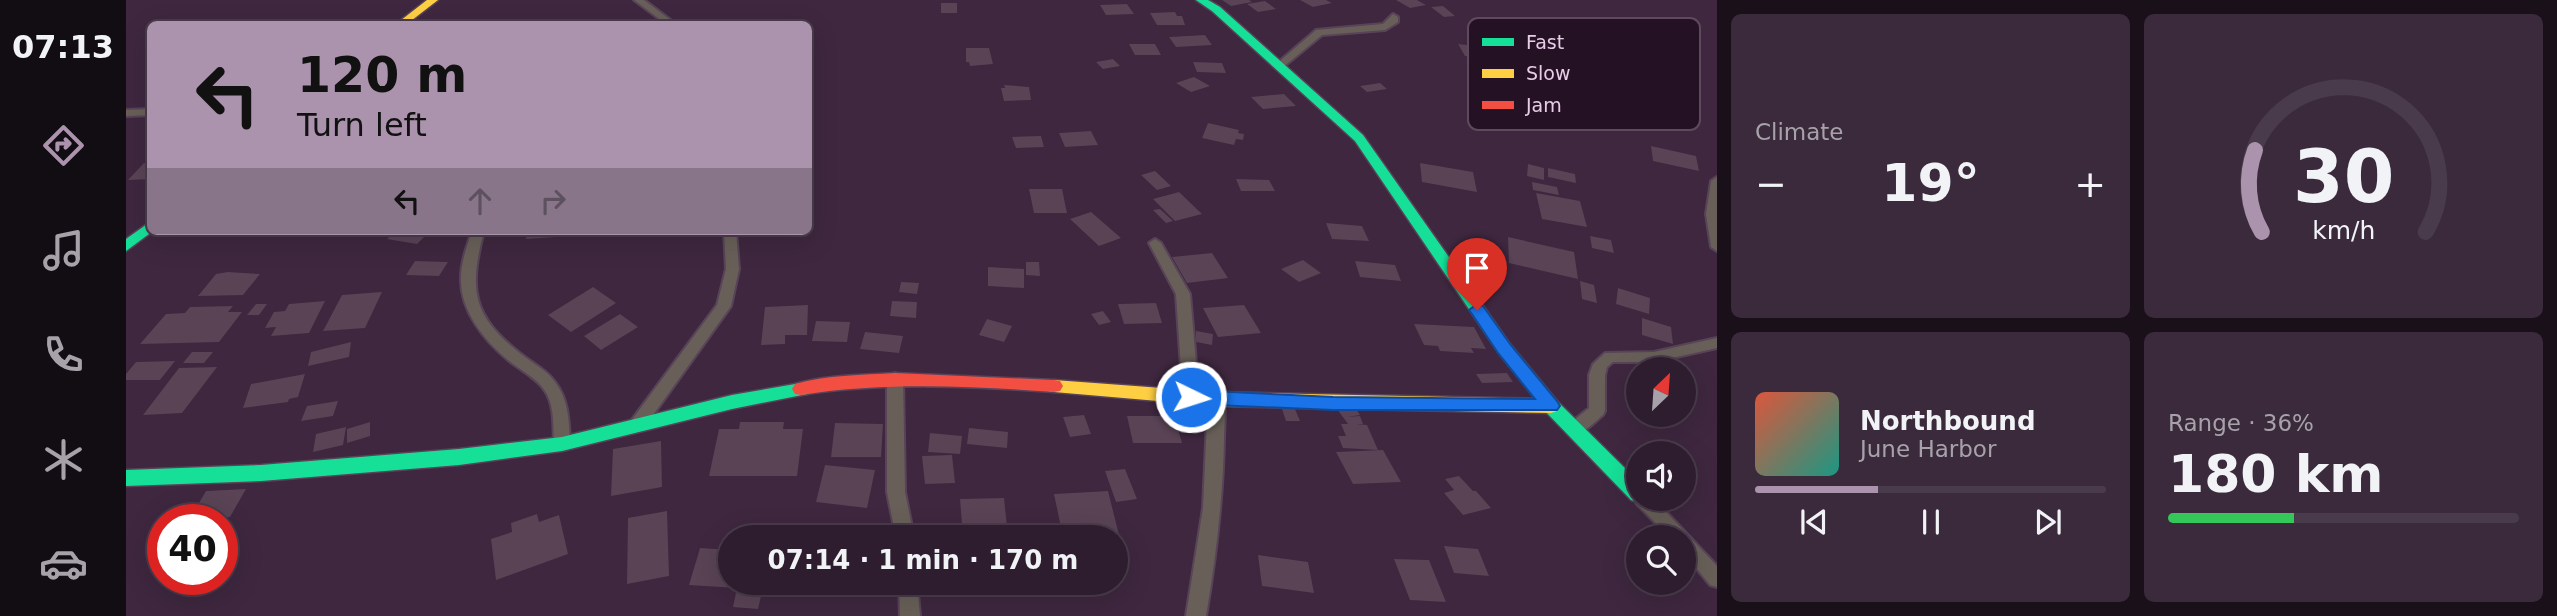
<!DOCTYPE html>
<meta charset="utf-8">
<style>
body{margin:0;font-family:"DejaVu Sans",sans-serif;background:#3a2a3b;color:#f1f3f6;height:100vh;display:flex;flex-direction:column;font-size:26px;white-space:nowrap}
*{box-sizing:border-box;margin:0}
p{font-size:23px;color:#a7a2aa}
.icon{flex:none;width:38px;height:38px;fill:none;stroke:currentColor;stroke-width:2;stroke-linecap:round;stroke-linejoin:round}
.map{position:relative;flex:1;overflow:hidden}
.sheet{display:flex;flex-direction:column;gap:14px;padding:14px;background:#19101a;width:840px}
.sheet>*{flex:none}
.top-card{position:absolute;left:21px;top:21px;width:665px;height:214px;border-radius:10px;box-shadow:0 7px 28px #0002,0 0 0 2px #493b4b;background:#ac93ad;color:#111;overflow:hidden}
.needle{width:46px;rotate:25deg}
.buttons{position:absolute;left:1500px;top:357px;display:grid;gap:14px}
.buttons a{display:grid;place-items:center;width:70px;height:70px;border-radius:50%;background:#2e1d2f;box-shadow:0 7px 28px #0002,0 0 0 2px #493b4b;font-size:35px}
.speed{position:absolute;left:21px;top:504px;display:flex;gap:14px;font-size:35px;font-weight:700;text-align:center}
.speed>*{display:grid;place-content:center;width:91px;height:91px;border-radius:50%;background:#2e1d2f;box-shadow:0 7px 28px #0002,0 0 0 2px #493b4b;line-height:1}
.speed .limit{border:10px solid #d22;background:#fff;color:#111}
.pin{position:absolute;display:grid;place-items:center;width:60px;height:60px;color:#fff;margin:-72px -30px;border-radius:50% 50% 50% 0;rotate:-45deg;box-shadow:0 0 7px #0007}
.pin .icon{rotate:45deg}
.me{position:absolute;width:77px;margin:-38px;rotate:94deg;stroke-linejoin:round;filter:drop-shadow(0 0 5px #0008)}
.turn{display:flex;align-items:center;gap:24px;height:147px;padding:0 35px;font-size:32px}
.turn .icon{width:91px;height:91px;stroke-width:2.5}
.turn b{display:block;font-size:49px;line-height:60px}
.lanes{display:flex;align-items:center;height:66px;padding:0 35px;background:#0003;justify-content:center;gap:35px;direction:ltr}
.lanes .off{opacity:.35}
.big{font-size:52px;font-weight:600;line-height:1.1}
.sheet .card{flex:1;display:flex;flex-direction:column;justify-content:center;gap:10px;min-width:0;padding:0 24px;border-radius:10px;background:#3a2a3b}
.sheet .dial{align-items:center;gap:0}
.dial svg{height:182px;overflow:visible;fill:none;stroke:#493b4b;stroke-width:7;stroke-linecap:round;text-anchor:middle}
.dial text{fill:#f1f3f6;stroke:none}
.song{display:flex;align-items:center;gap:21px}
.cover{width:84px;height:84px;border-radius:10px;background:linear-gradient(135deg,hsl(10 70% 55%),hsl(170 70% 35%))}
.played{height:7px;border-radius:4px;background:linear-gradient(90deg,#ac93ad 35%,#493b4b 35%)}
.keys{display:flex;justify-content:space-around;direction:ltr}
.heat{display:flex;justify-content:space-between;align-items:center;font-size:38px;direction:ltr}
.charge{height:10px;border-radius:5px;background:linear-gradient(90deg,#34c759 36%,#493b4b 0)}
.sheet .tiles{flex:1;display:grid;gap:14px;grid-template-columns:repeat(2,1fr)}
.trip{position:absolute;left:592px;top:525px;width:410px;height:70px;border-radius:35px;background:#2e1d2f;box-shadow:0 7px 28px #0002,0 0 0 2px #493b4b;font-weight:600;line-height:70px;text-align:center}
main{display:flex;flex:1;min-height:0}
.tabs{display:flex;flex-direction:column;width:126px;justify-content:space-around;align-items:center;background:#120c13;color:#a7a2aa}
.tabs .icon{width:49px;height:49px}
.tabs .current{color:#ac93ad}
.tabs b{font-size:32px;color:#f1f3f6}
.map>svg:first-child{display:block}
.building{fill:#594355}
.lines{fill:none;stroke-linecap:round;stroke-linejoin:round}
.street-casing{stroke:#584358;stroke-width:4}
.fast-casing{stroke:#584358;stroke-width:3}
.slow-casing{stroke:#584358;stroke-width:3}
.jam-casing{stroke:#584358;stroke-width:3}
.street{fill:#686058;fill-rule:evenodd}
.fast{fill:#16e098;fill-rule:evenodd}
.slow{fill:#ffcf43;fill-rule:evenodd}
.jam{fill:#f24e42;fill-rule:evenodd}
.route{fill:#1a73e8;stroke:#114b97;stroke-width:2}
.key{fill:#241124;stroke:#5f495f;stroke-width:2}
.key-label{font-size:19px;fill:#e8cde8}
</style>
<main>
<nav class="tabs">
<b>07:13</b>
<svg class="icon current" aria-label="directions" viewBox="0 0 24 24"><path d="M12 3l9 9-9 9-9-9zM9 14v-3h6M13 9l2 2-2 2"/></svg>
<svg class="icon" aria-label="music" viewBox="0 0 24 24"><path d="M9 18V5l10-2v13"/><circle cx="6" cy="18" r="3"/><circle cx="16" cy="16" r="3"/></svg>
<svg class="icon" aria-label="phone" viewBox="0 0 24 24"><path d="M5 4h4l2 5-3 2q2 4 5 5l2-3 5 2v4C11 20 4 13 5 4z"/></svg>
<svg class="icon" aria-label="climate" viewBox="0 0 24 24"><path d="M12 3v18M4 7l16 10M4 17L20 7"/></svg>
<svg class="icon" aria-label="car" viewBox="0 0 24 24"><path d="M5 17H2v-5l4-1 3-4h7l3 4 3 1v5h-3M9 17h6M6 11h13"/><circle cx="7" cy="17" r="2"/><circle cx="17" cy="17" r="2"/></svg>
</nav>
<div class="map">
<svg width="1591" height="616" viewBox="0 0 1591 616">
<rect width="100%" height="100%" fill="#3e273f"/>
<path class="building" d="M1096,0H1123L1126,2L1105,6Z
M1174,0H1200L1206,3L1187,7Z
M1270,0H1291L1300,5L1284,8Z
M1139,1L1150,9L1132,12L1121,4Z
M815,3H831V13H815Z
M1001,4L1008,14L980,15L974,5Z
M1317,6L1329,16L1318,17L1305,7Z
M1049,12L1051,16H1056L1059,25H1031L1024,13Z
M1079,35L1086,45L1050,47L1043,37Z
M1003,44H1029L1035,55H1009Z
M1332,44L1349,46L1356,57L1339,56Z
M840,48H863L867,64L844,66L843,62H840Z
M987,59L994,66L977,69L970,62Z
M1067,62L1096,63L1100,73L1071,72Z
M1068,77L1084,86L1065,92L1050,83Z
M1254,83L1261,89L1241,92L1234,86Z
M878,85L903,87L905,100L878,101L875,88H879Z
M1158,94L1170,106L1137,109L1125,97Z
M1082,123L1113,130L1112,133L1118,134L1117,140L1110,139L1108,145L1076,138Z
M965,131L972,145L939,147L933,133Z
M915,136L918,147L890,148L886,137Z
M1525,146L1570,156L1573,171L1527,161Z
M18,163H24V179L2,180Z
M1294,163L1347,172L1351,192L1296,182Z
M1402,164L1418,168V180L1401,176Z
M1422,168L1449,174L1450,183L1422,177Z
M1029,171L1045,186L1031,190L1015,175Z
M1110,179L1143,180L1149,191H1115Z
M1406,182L1431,187L1433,195L1407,190Z
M903,189H936L941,213H908Z
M1053,192L1076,214L1049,221L1027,199Z
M1410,193L1454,201L1461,227L1416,219Z
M1034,209L1047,221L1040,223L1027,210Z
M965,212L995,238L973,246L944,219Z
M1200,223L1236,226L1243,241L1206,239Z
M270,231H304L291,244L261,239Z
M402,231H431L430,237L400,239Z
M1464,236L1485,240L1488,253L1466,248Z
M1382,237L1448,252L1452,279L1383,263Z
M1086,253L1102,278L1061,283L1046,257Z
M1177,260L1195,273L1173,282L1155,269Z
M289,261L322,262L313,276L280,275Z
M1229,261L1269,265L1275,281L1234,277Z
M900,262H913L914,276L900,275Z
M862,267L898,269V288L862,286Z
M102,272L134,274L117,295L72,296L90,274Z
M1454,281L1468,285L1471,303L1456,299Z
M775,282L793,283L791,294L773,292Z
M467,287L490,303L445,332L422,315Z
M1492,288L1524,298L1523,314L1490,304Z
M256,292L239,328L197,331L216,295Z
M199,301L183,333L145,336L150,327L139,328L148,312L159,311L163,304Z
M766,301L791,302L790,318L764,316Z
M1030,303L1036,323L998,324L992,304Z
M130,304H141L133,315H121Z
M682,305L681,335H659V344L635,345L639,307Z
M1118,305L1135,333L1092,337L1077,308Z
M107,306L102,312H116L93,342L14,344L40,314L59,313L64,307Z
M977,311L985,322L973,325L965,314Z
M494,314L512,327L475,350L458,336Z
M1516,318L1545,327L1547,344L1516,335Z
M861,319L886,326L878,342L853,335Z
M690,321L724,322L721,342L686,341Z
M1288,324L1348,327L1360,349L1345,348L1348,353L1314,351L1312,346L1298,345Z
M1070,331L1087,334L1086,345L1070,342Z
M739,332L777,336L773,353L734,349Z
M225,342L223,357L182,366L185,352Z
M66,352H87L78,363H57Z
M49,361L34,380H0V374L10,362Z
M91,367L56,413L17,415L53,368Z
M1381,373L1387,382L1356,383L1350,374Z
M179,374L172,397L163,399L162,402L117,408L125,384Z
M212,401L207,416L175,421L181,406Z
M1229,407L1234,415L1221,417L1234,416L1237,424H1230L1241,425L1252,450L1217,448L1212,436H1220L1215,424H1222L1211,409Z
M1156,409H1169L1174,421H1160Z
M958,415L965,434L944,437L937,417Z
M1001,416H1048L1056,443H1007Z
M244,422V436L221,443V429Z
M614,422H658L657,429H677L671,476H583L593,429H613Z
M709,423L757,424L755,457H705Z
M220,427L217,445L187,452L190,434Z
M843,428L882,432L881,448L841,444Z
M804,433L836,436L834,454L802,452Z
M535,441L536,487L485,496L487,449Z
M1257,450L1275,482L1227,484L1210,452Z
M826,455L829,483L799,484L796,456Z
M699,465L749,470L741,508L690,502Z
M999,469L1011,499L990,502L979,471Z
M1333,476L1347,491H1350L1365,508L1337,515L1318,493L1328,490L1319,479Z
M120,489L104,517L63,520L80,491Z
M982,491L997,551H989V537H937L928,494Z
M878,498L882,537H837L834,499Z
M541,511L543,576L501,584L502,518Z
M411,514L413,522L433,515L442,554L370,580L365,539L386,532L385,523Z
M1318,546L1352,549L1363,576L1328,573Z
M574,548L604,550V583H638L632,609L607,607L611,588L563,585Z
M1132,555L1182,562L1188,593L1136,586Z
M1268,559L1303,560L1320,602L1284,600Z"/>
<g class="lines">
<defs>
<path id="street" d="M508,0H518L550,24H540Z
M1267,14L1272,17V22L1259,30L1196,35L1156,68L1148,66L1190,30L1257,24Z
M24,109V115L0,116V110Z
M1591,177V251L1585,247L1580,214L1585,181Z
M346,231H358C343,289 345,315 395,354C406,363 421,370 429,382C443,400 443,422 444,444L442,449L436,450L430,449L428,444C427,427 429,406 419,391C411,378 394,370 382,360C359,341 334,311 335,278C335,262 341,246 346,231Z
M598,231H610L613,269L605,306L517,429L511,431L505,429L503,425L505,421L591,305L600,269Z
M1029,239L1035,243L1064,294L1073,397L1070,401H1060L1057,397L1050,294L1023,243Z
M1591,338V348L1528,362H1487L1481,367L1479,375V411L1477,415C1467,423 1455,438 1442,433L1440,429L1442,425L1463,408V375L1467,364L1479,353L1528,352Z
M769,373L774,375L777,379L779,492L788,537H770L761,492V379L764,375Z
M1090,393L1095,395C1101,407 1098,425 1098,438C1097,498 1090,557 1080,616H1060L1077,508L1082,399L1085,395Z
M1512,493V499H1528L1591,566V587L1584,585L1558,553V537H1543L1511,504L1508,499Z
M773,583H791L794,616H774Z"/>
<path id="fast" d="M1070,0H1082L1094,7L1237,135L1384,344L1431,401L1512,481V499L1519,500L1512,502L1505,500L1419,411L1372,352L1229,141L1086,11Z
M24,222V231H27L0,251V239Z
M675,383L681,384L684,389L681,394L606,409L436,451L333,465L135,481L0,486V470L135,465L333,449L436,437L606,395Z"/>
<path id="slow" d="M301,0H312L281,24H270Z
M928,380L1090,392L1425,399L1431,401L1434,406L1431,411L1425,413L1090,406L928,392L922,391L919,386L922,381Z"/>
<path id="jam" d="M769,373L928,380L934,381L937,386L934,391L928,392C843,386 759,382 675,395L669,394L666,389L669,384C700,375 736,375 769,373Z"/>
</defs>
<use href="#street" class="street-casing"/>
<use href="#fast" class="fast-casing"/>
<use href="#slow" class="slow-casing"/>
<use href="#jam" class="jam-casing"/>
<use href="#street" class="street"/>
<use href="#fast" class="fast"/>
<use href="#slow" class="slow"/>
<use href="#jam" class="jam"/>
</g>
<path class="route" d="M1351,304L1357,306L1384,344L1431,401L1434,406L1431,410H1207L1065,404L1059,402L1056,397L1059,392L1065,390L1207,397L1409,399L1372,353L1346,314L1343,310Z"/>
<rect x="1342" y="18" width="232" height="112" rx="10" class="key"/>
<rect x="1356" y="38" width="32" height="8" fill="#16e098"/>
<rect x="1356" y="69" width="32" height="9" fill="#ffcf43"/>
<rect x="1356" y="101" width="32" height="8" fill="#f24e42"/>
<g class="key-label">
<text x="1400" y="49">Fast</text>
<text x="1400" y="80">Slow</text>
<text x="1400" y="112">Jam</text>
</g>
</svg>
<div class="buttons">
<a><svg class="needle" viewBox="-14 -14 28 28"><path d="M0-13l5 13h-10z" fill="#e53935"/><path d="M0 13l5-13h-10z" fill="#a7a2aa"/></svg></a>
<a><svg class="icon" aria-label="sound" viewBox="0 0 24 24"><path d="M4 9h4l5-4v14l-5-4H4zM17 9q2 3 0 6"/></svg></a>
<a><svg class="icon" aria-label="search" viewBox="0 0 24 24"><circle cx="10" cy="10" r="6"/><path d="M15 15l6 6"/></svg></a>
</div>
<div class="speed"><div class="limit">40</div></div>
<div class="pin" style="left:1351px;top:310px;background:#d93025"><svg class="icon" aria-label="arrive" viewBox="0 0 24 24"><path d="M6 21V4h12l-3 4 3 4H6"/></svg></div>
<svg class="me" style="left:1065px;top:397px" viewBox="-20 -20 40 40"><circle r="17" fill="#1a73e8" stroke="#fff" stroke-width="3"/><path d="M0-11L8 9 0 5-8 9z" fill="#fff"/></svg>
<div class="trip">07:14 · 1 min · 170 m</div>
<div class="top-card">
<div class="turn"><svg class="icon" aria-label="left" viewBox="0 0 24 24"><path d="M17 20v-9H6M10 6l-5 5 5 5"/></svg><div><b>120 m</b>Turn left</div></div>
<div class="lanes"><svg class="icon" aria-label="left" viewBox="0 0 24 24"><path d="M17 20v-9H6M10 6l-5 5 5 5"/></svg><svg class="icon off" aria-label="ahead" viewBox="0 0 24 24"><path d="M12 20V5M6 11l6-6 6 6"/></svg><svg class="icon off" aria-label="right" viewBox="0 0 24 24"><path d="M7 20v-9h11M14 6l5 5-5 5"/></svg></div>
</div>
</div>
<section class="sheet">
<div class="tiles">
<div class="card"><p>Climate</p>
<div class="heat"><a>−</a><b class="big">19°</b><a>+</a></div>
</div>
<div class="card dial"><svg viewBox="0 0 100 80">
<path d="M14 69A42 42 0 1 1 86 69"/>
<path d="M14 69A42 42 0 0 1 11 33" stroke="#ac93ad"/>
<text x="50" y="56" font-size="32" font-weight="700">30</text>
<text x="50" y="72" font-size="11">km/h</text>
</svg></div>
<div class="card">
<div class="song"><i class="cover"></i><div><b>Northbound</b><p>June Harbor</p></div></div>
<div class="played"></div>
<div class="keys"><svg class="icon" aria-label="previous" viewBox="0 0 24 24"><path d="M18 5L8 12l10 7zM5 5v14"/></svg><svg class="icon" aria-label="pause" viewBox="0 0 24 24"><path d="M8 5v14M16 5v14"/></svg><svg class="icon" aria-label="next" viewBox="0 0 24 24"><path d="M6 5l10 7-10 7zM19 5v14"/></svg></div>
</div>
<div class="card"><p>Range · 36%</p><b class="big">180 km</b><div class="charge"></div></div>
</div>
</section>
</main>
